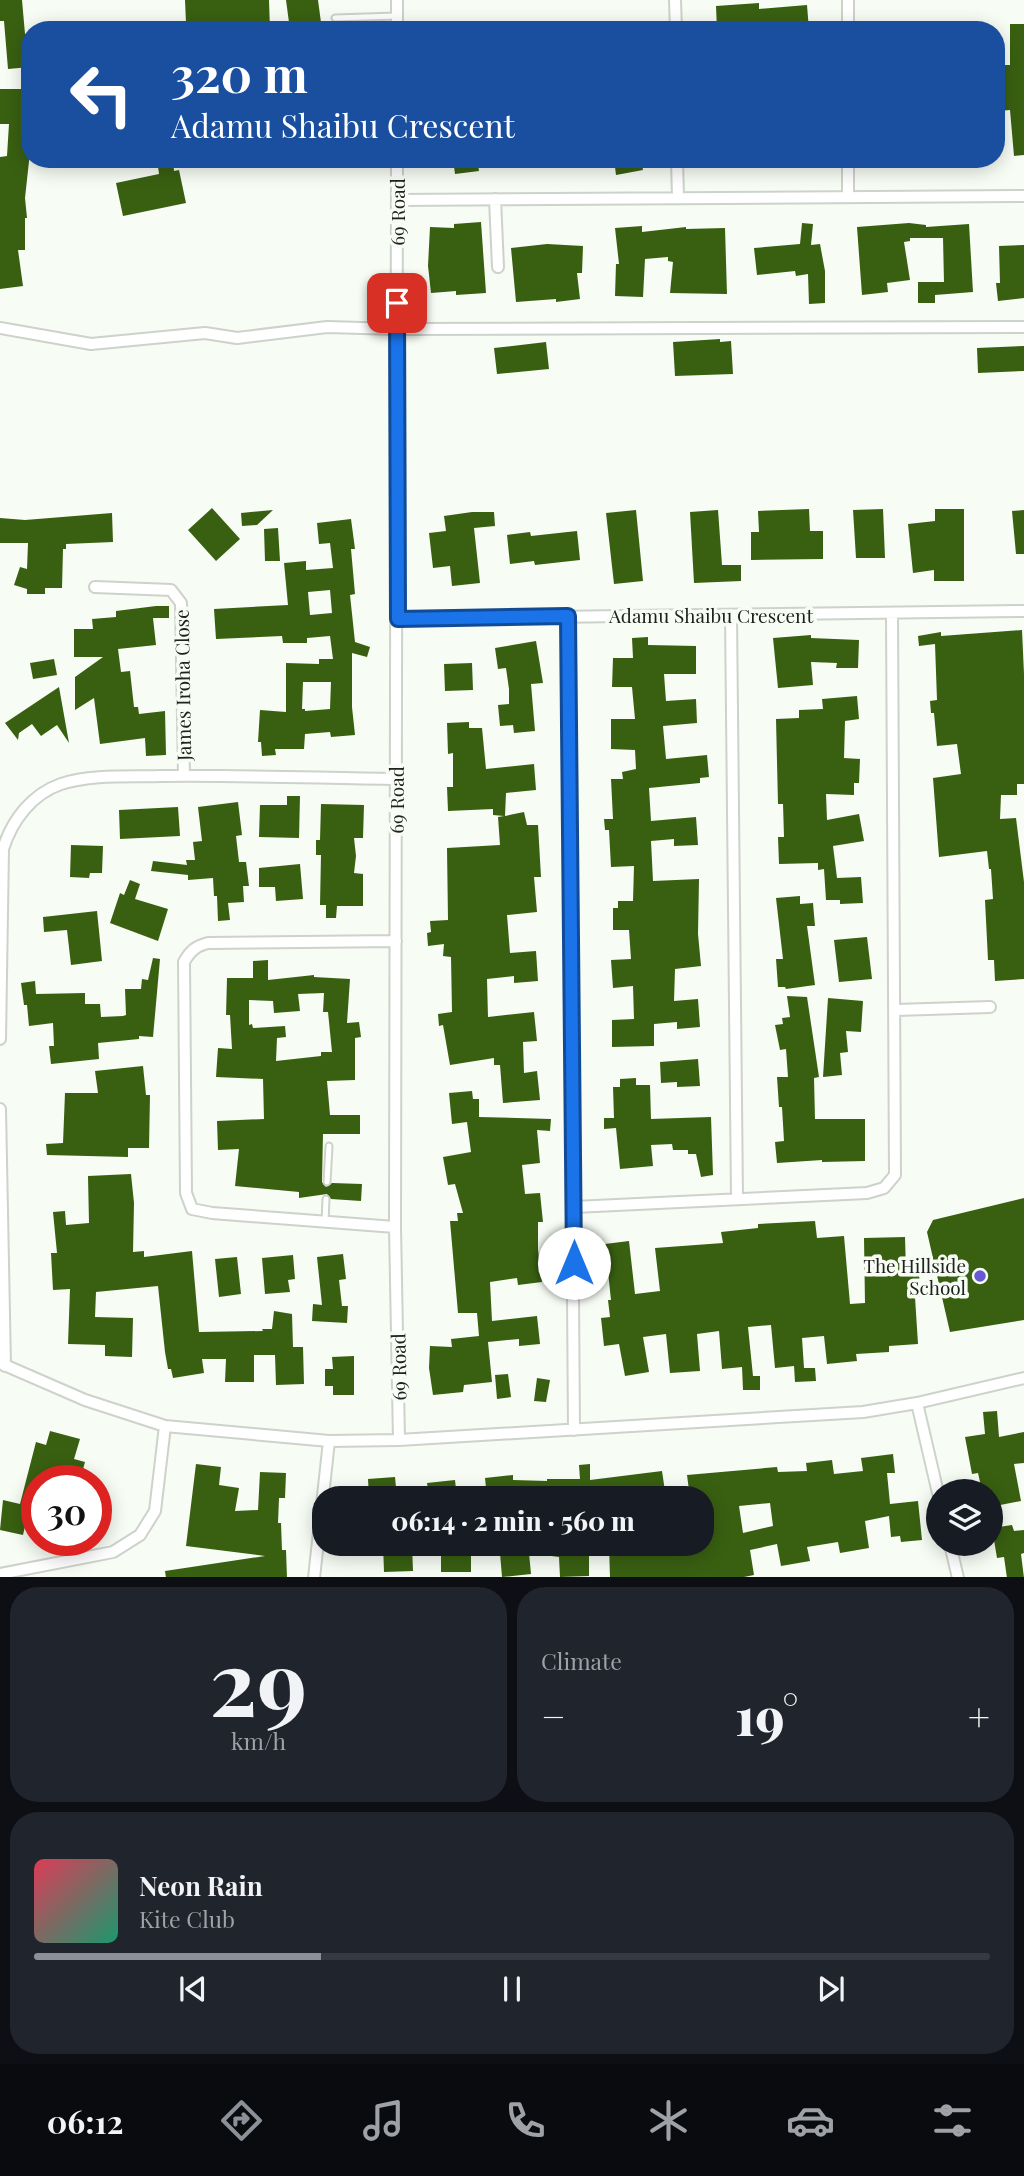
<!DOCTYPE html>
<meta charset="utf-8">
<style>
body{margin:0;font-family:"Playfair Display",serif;background:#20242c;color:#f1f3f6;height:100vh;display:flex;flex-direction:column;font-size:26px;white-space:nowrap}
*{box-sizing:border-box;margin:0}
p{font-size:23px;color:#9ea1a6}
.icon{flex:none;width:38px;height:38px;fill:none;stroke:currentColor;stroke-width:2;stroke-linecap:round;stroke-linejoin:round}
.map{position:relative;height:1577px;overflow:hidden}
.sheet{display:flex;flex-direction:column;gap:10px;padding:10px;background:#0d0f14;flex:1}
.sheet>*{flex:none}
.top-card{position:absolute;left:21px;top:21px;width:984px;height:147px;border-radius:28px;box-shadow:0 4px 18px #0003;background:#1a4fa0;color:#fff;overflow:hidden}
.tools{position:absolute;left:926px;top:1479px;display:grid;gap:14px}
.tools a{display:grid;place-items:center;width:77px;height:77px;border-radius:50%;background:#171b24;box-shadow:0 4px 18px #0003;font-size:35px}
.speed{position:absolute;left:21px;top:1465px;display:flex;gap:14px;font-size:35px;font-weight:700;text-align:center}
.speed>*{display:grid;place-content:center;width:91px;height:91px;border-radius:50%;background:#171b24;box-shadow:0 4px 18px #0003;line-height:1}
.speed .limit{border:10px solid #d22;background:#fff;color:#111}
.pin{position:absolute;display:grid;place-items:center;width:60px;height:60px;color:#fff;margin:-30px;border-radius:14px;box-shadow:0 4px 10px #0006}
.me{position:absolute;width:77px;margin:-38px;rotate:0deg;stroke-linejoin:round;filter:drop-shadow(0 0 5px #0008)}
.turn{display:flex;align-items:center;gap:24px;height:147px;padding:0 35px;font-size:32px}
.turn .icon{width:91px;height:91px;stroke-width:2.5}
.turn b{display:block;font-size:49px;line-height:60px}
.big{font-size:52px;font-weight:800;line-height:1.1}
.sheet .card{flex:1;display:flex;flex-direction:column;justify-content:center;gap:10px;min-width:0;padding:0 24px;border-radius:28px;background:#20242c}
.sheet .dial{align-items:center;gap:0}
.dial b{font-size:91px;line-height:1}
.song{display:flex;align-items:center;gap:21px}
.cover{width:84px;height:84px;border-radius:10px;background:linear-gradient(135deg,hsl(350 70% 55%),hsl(160 70% 35%))}
.played{height:7px;border-radius:4px;background:linear-gradient(90deg,#8c9099 30%,#363941 30%)}
.keys{display:flex;justify-content:space-around;direction:ltr}
.heat{display:flex;justify-content:space-between;align-items:center;font-size:38px;direction:ltr}
.sheet .tiles{flex:1;display:grid;gap:10px;grid-template-columns:1fr 1fr}
.card:last-child{grid-column:span 2}
.trip{position:absolute;left:312px;top:1486px;width:402px;height:70px;border-radius:28px;background:#171b24;box-shadow:0 4px 18px #0003;font-weight:800;line-height:70px;text-align:center}
.tabs{display:flex;height:112px;justify-content:space-around;align-items:center;background:#090b0e;color:#9ea1a6}
.tabs .icon{width:49px;height:49px}
.tabs .active{color:#8c9099}
.tabs b{font-size:32px;color:#f1f3f6}
.map>svg:first-child{display:block}
.building{fill:#396011;fill-rule:evenodd}
.lines{fill:none;stroke-linecap:round;stroke-linejoin:round}
.service-casing{stroke:#cdd2ca;stroke-width:9}
.minor-casing{stroke:#cdd2ca;stroke-width:14}
.service{stroke:#fff;stroke-width:5}
.minor{stroke:#fff;stroke-width:10}
.route-casing{stroke:#114b97;stroke-width:18}
.route{stroke:#1a73e8;stroke-width:12}
.poi-dot{fill:#655ad3;stroke:#f7fcf4;stroke-width:2.5}
.labels{text-anchor:middle;dominant-baseline:central;stroke-width:7;stroke-linejoin:round;paint-order:stroke}
.street-label{font-size:19px;fill:#20221f;stroke:#f7fcf4}
.poi-label{font-size:19px;fill:#20221f;stroke:#f7fcf4;text-anchor:end}
</style>
<div class="map">
<svg width="1024" height="1578" viewBox="0 0 1024 1578">
<rect width="100%" height="100%" fill="#f7fcf4"/>
<path class="building" d="M0,0H22L25,34L30,33V67L8,69L4,21H0Z
M185,0H269L270,30H214V22L186,23Z
M286,0H318L322,30H290Z
M759,3V9L807,5L809,30H778V25L751,27V30H717L716,6Z
M1010,24H1024V155L1014,156L1010,110L999,111L998,101L1001,65H1010Z
M0,89H30V152L25,198L27,218H25V250H18L23,286L0,289V157L7,156L9,124H0Z
M157,159H173L174,171L179,170L186,203L123,216L116,183L159,174Z
M453,159H477L479,171L455,174Z
M614,159H641L643,170L616,175Z
M481,222L486,293L456,295V291L431,293L428,266L430,227L454,228V224Z
M802,223L813,224L811,245L820,244L825,271V303L809,304L808,274L796,276L795,271L757,275L754,248L800,244Z
M909,223L926,225V227L969,224L973,292L935,295V303H918V282H944L943,238H910V241L904,242L910,280L887,283L888,292L862,295L857,227Z
M642,226V232L686,227V229L725,228L727,294L670,293L673,262L668,261V257L645,259L643,297L615,296L616,264H619L615,228Z
M547,244L583,246L582,273H577L580,299L556,302V299L516,302L511,248Z
M1024,245V298L998,301L996,283H1000L999,246Z
M720,339V342L731,341L733,374L675,376L673,342Z
M546,342L549,369L497,374L494,348Z
M1024,346V371L978,373L977,348Z
M212,508L240,539L216,561L188,530Z
M809,509L810,531H823V559L751,560V532H759L758,511Z
M883,509L885,558H856L853,510Z
M935,509H964V581H934V570L913,573L908,524L935,521Z
M273,510L257,525L242,526L241,513Z
M636,510L643,581L614,584L606,513Z
M718,510L722,565H741V581L694,583L690,512Z
M1024,510V554H1016L1012,511Z
M472,512H494L495,526L474,528L480,583L452,586L450,566L433,568L429,533L446,531L444,516Z
M112,513L113,542L66,544V549H63L62,588H45V594H27V589L14,585L20,567L27,569L28,543H0V518L25,520Z
M351,519L355,549H351L355,594L350,595L355,642L370,647L367,657L352,653V707L355,735L331,737L330,732L305,734L304,749H275L276,755L262,756L261,742H258L260,710L286,712V663L319,664V659H333L330,636L307,638V643H283L282,636L216,639L214,609L288,605L284,563L306,561V570L333,568L330,543L319,544L317,523ZM330,590L332,613L310,615L308,592ZM303,682H331L330,709L305,711V709H302Z
M278,528L280,561H265L264,529Z
M577,531L580,560L535,565L534,561L510,564L507,535L530,532L531,536Z
M156,606H169V618H153L156,645L118,649L121,672L130,671L134,707H138L139,714L165,711L166,755L146,756L145,738L100,744L94,698L75,710V677L103,657H74V629H93L92,619L116,617V611Z
M1022,630L1024,674V784H1017V795H1001L1000,819L1016,818L1024,882V979L995,981L994,960H988L985,900L993,899L991,869H989L987,851L939,857L933,778L961,774L957,744L937,746L934,713H931L930,701L937,700L935,644L919,646L918,636L941,632V636Z
M811,635V638L859,640L858,668H836L837,663L811,662L813,685L778,688L773,638Z
M648,637V645L696,646V674H664L666,701L696,699L697,723L663,726L666,759L707,755L709,777L700,778V783L649,788L651,821L696,817L698,845L674,846V839L651,841L653,881L699,879L698,934L701,966L675,969L674,1001L698,999L700,1027L677,1029V1022L654,1024V1046L612,1047V1020L634,1019L633,986L613,988L611,960L631,959L629,930H613V908H618V901H633L634,866L611,867L609,830H605L604,819H613L611,779H623L622,772L636,769L635,750L611,749V719H635L632,687H612L613,658H633L632,638Z
M536,641L543,683L531,684L535,731L514,733L513,725L500,726L498,705L509,704V689L506,668L498,669L495,648Z
M54,659L57,675L33,679L30,663Z
M472,663L473,690L445,691L444,664Z
M59,687L69,743L57,725L41,736L32,724L19,733L18,740L5,723Z
M857,696L859,719L845,721L844,758L860,759L859,783H854V795L826,794L827,820L859,814L864,841L833,846L837,878L861,877L863,903L840,904V900H826L824,869L818,870V863L779,864L778,837H784L783,804H778L776,719L799,718V710L823,709L822,699Z
M469,722V728H482L486,769L534,764L536,790L506,793L505,816L524,812L527,825H538L541,877H534L537,912L507,915L510,953L536,951L538,981L514,983V976L487,979L488,1017L534,1012L537,1041L523,1042L524,1073L537,1071L540,1100L503,1103L500,1065H494V1058L450,1065L443,1025L439,1026L438,1014L452,1012L451,957L443,956L444,944L428,946L427,933L431,932L430,921L448,920L447,848L500,845L498,817L504,816L493,815V809L448,811L447,787H453V753L448,754L447,723Z
M287,796H300L299,838L259,837L260,805H287Z
M238,802L242,835L236,836L239,862H246L249,886H243L244,902L228,903L230,920L218,921L217,896H214L213,878L188,880V875L151,871L153,861L187,865L186,860H195L193,842L202,841L198,807Z
M321,804L364,805L363,838H354L356,856L354,873L363,874V906H337L336,918H326V905H320L321,855H316V840H320Z
M178,807L180,836L120,839L119,810Z
M71,845L103,846L102,873H90L89,878L70,877Z
M300,864L303,899L276,901L275,887H259V868Z
M130,880L140,884L135,899L168,909L158,941L110,923L120,893L124,895Z
M800,896V904L813,903L815,926H807L815,985L786,989L785,987H778L776,959H783L776,898Z
M97,911L102,961L71,965L67,930L44,932L43,917Z
M867,937L872,979L839,982L834,940Z
M153,958L160,959L153,1037L139,1036V1039L98,1043L99,1059L51,1064L49,1046H54L53,1023L29,1026L27,1005H24L21,983L35,981L36,994L85,993V1004H100L101,1017L123,1016L126,1015L125,989H141L142,979L148,980Z
M268,960V980L314,975V977L350,979L347,1023L359,1022L361,1037L355,1038V1080L327,1081L330,1115H360V1134H323L322,1182L326,1187L332,1183L362,1184L361,1201L331,1199L327,1194L299,1198V1192L235,1186L239,1149L218,1150L217,1121L264,1119L263,1079L216,1077L218,1048L232,1049L230,1015H226L227,978H253V961ZM324,993L323,1012H328L332,1052H321V1056L276,1061L277,1038L286,1037L285,1026L253,1028L252,1024L249,1025V1000L273,1001L274,1013L300,1011L298,994Z
M787,996L807,997L819,1077L814,1078L815,1119H865V1161L822,1162V1160L777,1163L775,1142L784,1141L782,1107H779L777,1077H788L786,1049L780,1050L775,1025L783,1024L782,1018L790,1017Z
M828,998L863,1001L861,1032L846,1031L848,1052L840,1053L842,1075L823,1077Z
M698,1059L700,1086L677,1087V1082L661,1083L660,1062Z
M143,1066L146,1095H150L149,1148H128V1157L47,1155L46,1144L63,1143L65,1093H98L95,1071Z
M636,1078V1085H650L651,1119L711,1117L713,1175L701,1177L696,1154H688V1150H673L672,1144L651,1145L653,1166L620,1169L616,1128L604,1129V1118H614L613,1087H620V1079Z
M472,1091L473,1099H479V1117L551,1119L550,1131L537,1130L540,1163L522,1165L525,1194L540,1193L543,1222H538V1250L542,1282L518,1285L517,1278L490,1282L492,1321L537,1316L540,1344L519,1346V1339L488,1342L492,1382L464,1385L463,1392L433,1395L429,1368L430,1346L452,1347L451,1339L479,1336L477,1313H458L450,1221H458L457,1213H463L455,1184L448,1185L443,1157L471,1152L467,1122L452,1124L449,1093Z
M131,1174L134,1203L133,1252L144,1251V1257L192,1251L199,1332L263,1331L262,1329H272L274,1311L292,1314L293,1347H303L304,1384L276,1385L275,1355H254V1382H225L226,1359H202L204,1373L173,1378L171,1369H168L165,1352L158,1286L96,1292L95,1317L133,1318L132,1357L105,1356V1345L68,1344L70,1289L53,1290L51,1253H57L53,1212L65,1211L66,1225L89,1223L88,1176Z
M1024,1198V1320L950,1332L927,1232L933,1220Z
M815,1221L817,1238L844,1236L850,1304L865,1303L864,1238L905,1237L906,1271H919L920,1297H915L918,1344L889,1346V1352L856,1354L857,1361L827,1364L824,1336L802,1338L804,1368H815L816,1381L795,1382L794,1366L775,1368L771,1325L748,1327L753,1376H760V1390H743L742,1367L722,1369L719,1331L697,1334L700,1371L670,1373L666,1334L643,1337L649,1372L625,1376L619,1344L604,1346L601,1318L610,1317L608,1300H611L605,1244L629,1241L635,1294L660,1291L655,1248L723,1243L721,1232L758,1228V1224Z
M343,1254L346,1279L339,1280L342,1306H348L347,1323L312,1321L313,1304L322,1305L317,1257Z
M293,1255L295,1279L288,1280L290,1292L265,1294L262,1258Z
M237,1257L241,1294L219,1297L215,1259Z
M354,1356V1395H333V1386H325V1369H333L332,1357Z
M508,1374L511,1397L497,1399L495,1375Z
M537,1378L550,1380L546,1402L534,1401Z
M997,1411L999,1437L1024,1432V1463L1014,1464L1021,1501L990,1507V1491H982L978,1473L972,1474L965,1437L985,1434L983,1412Z
M50,1431L80,1439L74,1459L85,1462L80,1480H37V1501L31,1500L23,1535L0,1530L3,1500L20,1504L36,1442L46,1445Z
M893,1454L895,1473H887L890,1504L918,1501L922,1540L901,1542L900,1536L891,1537L889,1516L865,1521L869,1548L840,1553L838,1542L807,1547L810,1561L781,1566L777,1544L750,1550L754,1575L739,1578H610L609,1544H702V1532L707,1531L704,1511H702V1498H690L687,1475L777,1467L778,1472L807,1471L806,1463L832,1460L834,1474L863,1471L861,1458ZM770,1503L773,1526L743,1533L739,1506Z
M196,1464L221,1467L219,1485L239,1488L235,1511L258,1510L260,1472L286,1473L285,1498H279L278,1523H281L282,1550H286L287,1578H166L165,1571L265,1556L186,1546Z
M590,1464V1480L662,1471L666,1498H606L605,1490L588,1491V1498H487L485,1478L513,1475V1480L547,1481V1479H580L579,1465Z
M395,1477L397,1498H369L368,1479Z
M455,1480L457,1498H429L427,1483Z
M1012,1525L1014,1531L1024,1530V1553L1021,1554L1024,1578H1007L1004,1557L997,1558L992,1528Z
M383,1544H412L413,1571L384,1572Z
M441,1544H471V1572H441Z
M508,1544H589V1576L560,1577L559,1557L529,1553L531,1574L502,1577L500,1553L508,1552Z"/>
<g class="lines">
<defs>
<path id="service" d="M335,18L397,16
M327,1182L329,1146
M325,1221L326,1199"/>
<path id="minor" d="M397,0V30
M675,0L676,30
M848,0V30
M397,159L395,1227L399,1440
M677,159L678,198
M848,159V197
M495,199L498,267
M397,200L1024,196
M0,328L91,344L205,333L237,338L327,327L397,329L1024,327
M95,587L171,590L181,603L184,776
M731,615L737,1198
M568,616L574,1430
M398,619L1024,611
M896,1010L990,1007
M0,1039L3,849C12,820 32,794 61,784C92,774 130,777 162,776C240,775 318,778 396,779
M0,1109L5,1366
M574,1207L867,1193L884,1188L895,1175L892,613
M395,1227L212,1213L192,1209L186,1193L184,962C190,951 196,946 208,943L396,941
M0,1363L85,1400L165,1426L329,1441L399,1440L863,1412L917,1403L1024,1378
M917,1403L938,1493
M950,1544L958,1578
M0,1574L113,1552L140,1535L155,1511L165,1426
M314,1578L329,1441"/>
</defs>
<use href="#service" class="service-casing"/>
<use href="#minor" class="minor-casing"/>
<use href="#service" class="service"/>
<use href="#minor" class="minor"/>
</g>
<g class="lines">
<defs>
<path id="route" d="M397,303L398,619L568,616L574,1263"/>
</defs>
<use href="#route" class="route-casing"/>
<use href="#route" class="route"/>
</g>
<circle class="poi-dot" cx="980" cy="1276" r="7"/>
<g class="labels">
<g class="street-label">
<text transform="translate(397 212) rotate(-90)">69 Road</text>
<text x="711" y="615">Adamu Shaibu Crescent</text>
<text transform="translate(182 685) rotate(-91)">James Iroha Close</text>
<text transform="translate(396 800) rotate(-90)">69 Road</text>
<text transform="translate(398 1367) rotate(-91)">69 Road</text>
</g>
<g class="poi-label">
<text x="966" y="1265">The Hillside<tspan x="966" dy="22">School</tspan></text>
</g>
</g>
</svg>
<div class="tools">
<a><svg class="icon" aria-label="layers" viewBox="0 0 24 24"><path d="M12 4l9 5-9 5-9-5zM3 14l9 5 9-5"/></svg></a>
</div>
<div class="speed"><div class="limit">30</div></div>
<div class="pin" style="left:397px;top:303px;background:#d93025"><svg class="icon" aria-label="arrive" viewBox="0 0 24 24"><path d="M6 21V4h12l-3 4 3 4H6"/></svg></div>
<svg class="me" style="left:574px;top:1263px" viewBox="-20 -20 40 40"><circle r="19" fill="#fff"/><path d="M0-13L10 11 0 6-10 11z" fill="#1a73e8"/></svg>
<div class="trip">06:14 · 2 min · 560 m</div>
<div class="top-card">
<div class="turn"><svg class="icon" aria-label="left" viewBox="0 0 24 24"><path d="M17 20v-9H6M10 6l-5 5 5 5"/></svg><div><b>320 m</b>Adamu Shaibu Crescent</div></div>
</div>
</div>
<section class="sheet">
<div class="tiles">
<div class="card dial"><b>29</b><p>km/h</p></div>
<div class="card"><p>Climate</p>
<div class="heat"><a>−</a><b class="big">19°</b><a>+</a></div>
</div>
<div class="card">
<div class="song"><i class="cover"></i><div><b>Neon Rain</b><p>Kite Club</p></div></div>
<div class="played"></div>
<div class="keys"><svg class="icon" aria-label="previous" viewBox="0 0 24 24"><path d="M18 5L8 12l10 7zM5 5v14"/></svg><svg class="icon" aria-label="pause" viewBox="0 0 24 24"><path d="M8 5v14M16 5v14"/></svg><svg class="icon" aria-label="next" viewBox="0 0 24 24"><path d="M6 5l10 7-10 7zM19 5v14"/></svg></div>
</div>
</div>
</section>
<nav class="tabs">
<b>06:12</b>
<svg class="icon active" aria-label="directions" viewBox="0 0 24 24"><path d="M12 3l9 9-9 9-9-9zM9 14v-3h6M13 9l2 2-2 2"/></svg>
<svg class="icon" aria-label="music" viewBox="0 0 24 24"><path d="M9 18V5l10-2v13"/><circle cx="6" cy="18" r="3"/><circle cx="16" cy="16" r="3"/></svg>
<svg class="icon" aria-label="phone" viewBox="0 0 24 24"><path d="M5 4h4l2 5-3 2q2 4 5 5l2-3 5 2v4C11 20 4 13 5 4z"/></svg>
<svg class="icon" aria-label="climate" viewBox="0 0 24 24"><path d="M12 3v18M4 7l16 10M4 17L20 7"/></svg>
<svg class="icon" aria-label="car" viewBox="0 0 24 24"><path d="M5 17H2v-5l4-1 3-4h7l3 4 3 1v5h-3M9 17h6M6 11h13"/><circle cx="7" cy="17" r="2"/><circle cx="17" cy="17" r="2"/></svg>
<svg class="icon" aria-label="filters" viewBox="0 0 24 24"><path d="M4 7h16M4 17h16"/><circle cx="9" cy="7" r="2"/><circle cx="15" cy="17" r="2"/></svg>
</nav>
